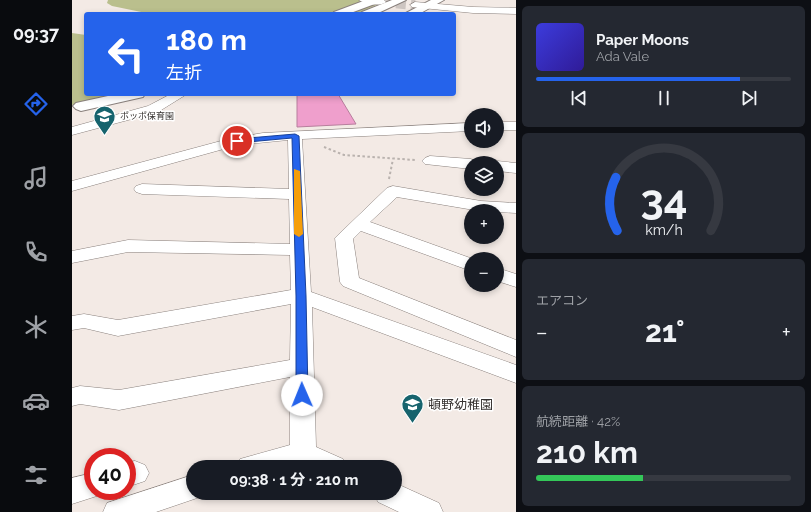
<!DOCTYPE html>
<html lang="ja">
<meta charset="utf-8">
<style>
body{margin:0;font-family:Raleway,"Noto Sans JP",sans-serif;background:#242831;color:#f1f3f6;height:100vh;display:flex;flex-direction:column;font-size:15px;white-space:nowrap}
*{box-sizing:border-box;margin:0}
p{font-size:13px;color:#9ea1a6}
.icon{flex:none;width:22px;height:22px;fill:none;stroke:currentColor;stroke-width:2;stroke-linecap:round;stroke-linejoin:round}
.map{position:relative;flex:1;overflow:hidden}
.details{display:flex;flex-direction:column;gap:6px;padding:6px;background:#0d0f14;width:295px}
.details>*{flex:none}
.banner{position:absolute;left:12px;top:12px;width:372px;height:84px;border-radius:4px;box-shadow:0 2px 6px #0003;background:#2563eb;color:#fff;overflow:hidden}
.fabs{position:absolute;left:392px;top:108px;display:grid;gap:8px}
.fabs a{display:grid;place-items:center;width:40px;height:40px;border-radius:50%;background:#171b24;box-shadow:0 2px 6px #0003;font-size:20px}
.speed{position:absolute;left:12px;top:448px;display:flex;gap:8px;font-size:20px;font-weight:700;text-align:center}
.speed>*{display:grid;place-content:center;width:52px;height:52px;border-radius:50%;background:#171b24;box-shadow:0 2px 6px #0003;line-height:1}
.speed .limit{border:6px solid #d22;background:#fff;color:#111}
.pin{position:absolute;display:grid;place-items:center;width:34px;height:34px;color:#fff;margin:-17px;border:2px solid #fff;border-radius:50%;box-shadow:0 1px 4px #0007}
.me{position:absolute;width:44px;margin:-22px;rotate:359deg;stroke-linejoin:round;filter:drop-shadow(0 0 3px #0008)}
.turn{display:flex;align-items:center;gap:14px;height:84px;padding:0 16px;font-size:18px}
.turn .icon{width:52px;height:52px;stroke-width:2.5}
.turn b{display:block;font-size:28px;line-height:34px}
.big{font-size:30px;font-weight:700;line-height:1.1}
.details .card{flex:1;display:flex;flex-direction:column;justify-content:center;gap:6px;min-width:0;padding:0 14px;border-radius:6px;background:#242831}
.details .dial{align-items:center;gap:0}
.dial svg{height:104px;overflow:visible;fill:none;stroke:#363941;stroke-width:7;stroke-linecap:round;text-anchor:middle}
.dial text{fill:#f1f3f6;stroke:none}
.song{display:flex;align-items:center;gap:12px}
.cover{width:48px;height:48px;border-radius:6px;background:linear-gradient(135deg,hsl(240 70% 55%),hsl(250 70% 35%))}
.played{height:4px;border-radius:2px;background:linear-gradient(90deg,#2563eb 80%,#363941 80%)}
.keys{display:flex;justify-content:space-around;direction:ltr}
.heat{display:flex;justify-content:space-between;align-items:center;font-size:22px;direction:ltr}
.charge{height:6px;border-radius:3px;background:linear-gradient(90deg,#34c759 42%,#363941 0)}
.trip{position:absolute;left:114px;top:460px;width:216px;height:40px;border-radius:20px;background:#171b24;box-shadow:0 2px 6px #0003;font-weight:700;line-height:40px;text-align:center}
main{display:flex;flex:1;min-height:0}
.menu{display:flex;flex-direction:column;width:72px;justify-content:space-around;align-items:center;background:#090b0e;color:#9ea1a6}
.menu .icon{width:28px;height:28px}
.menu .selected{color:#2563eb}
.menu b{font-size:18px;color:#f1f3f6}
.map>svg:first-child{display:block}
.green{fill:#babf8d}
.water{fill:#ef9fcc;stroke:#b87e9d}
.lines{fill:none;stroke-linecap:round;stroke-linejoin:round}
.minor-tunnel{stroke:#cdc5c1;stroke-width:10;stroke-dasharray:10 5;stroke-linecap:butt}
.minor-casing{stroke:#8a817d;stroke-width:1}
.highway-casing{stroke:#8a817d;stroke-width:2}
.path{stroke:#b9b2ae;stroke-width:2;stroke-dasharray:2.5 2.5;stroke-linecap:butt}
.minor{fill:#fff;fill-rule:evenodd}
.highway{fill:#fff;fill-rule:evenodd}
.route{fill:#2563eb;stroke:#184099}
.slow{fill:#f59e0b}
.labels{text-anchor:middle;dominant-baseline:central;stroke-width:3;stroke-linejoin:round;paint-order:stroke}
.far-poi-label{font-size:9px;fill:#363230;stroke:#fff;text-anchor:start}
.near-poi-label{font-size:13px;fill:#363230;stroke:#fff;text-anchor:start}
</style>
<main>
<nav class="menu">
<b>09:37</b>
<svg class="icon selected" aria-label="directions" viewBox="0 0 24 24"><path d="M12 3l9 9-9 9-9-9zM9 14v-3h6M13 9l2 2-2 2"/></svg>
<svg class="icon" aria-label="music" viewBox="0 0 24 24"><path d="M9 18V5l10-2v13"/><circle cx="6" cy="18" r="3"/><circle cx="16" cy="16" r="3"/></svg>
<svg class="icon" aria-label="phone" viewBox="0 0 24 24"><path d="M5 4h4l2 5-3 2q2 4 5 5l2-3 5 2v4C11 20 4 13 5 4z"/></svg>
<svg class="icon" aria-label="climate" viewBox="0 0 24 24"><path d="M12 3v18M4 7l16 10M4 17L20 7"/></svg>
<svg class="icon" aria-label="car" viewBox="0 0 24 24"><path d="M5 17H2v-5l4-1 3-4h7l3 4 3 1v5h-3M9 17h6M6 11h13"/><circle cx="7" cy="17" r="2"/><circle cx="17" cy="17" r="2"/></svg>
<svg class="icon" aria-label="filters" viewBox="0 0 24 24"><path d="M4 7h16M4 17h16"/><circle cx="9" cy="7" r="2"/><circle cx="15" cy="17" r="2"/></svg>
</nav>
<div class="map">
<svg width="444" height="512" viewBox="0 0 444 512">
<rect width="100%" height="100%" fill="#f3eae5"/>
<path class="green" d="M36,0H316L284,14H79L40,6L35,3Z
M0,33L14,35V94H41L0,105Z"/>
<path class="water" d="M225,94H266L284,124L225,127Z"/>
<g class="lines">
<path class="minor-tunnel" d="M309,2L343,5"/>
<defs>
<path id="minor" d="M287,0H312L314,2C308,7 293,4 287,0Z
M343,2L401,7L444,8V14L401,13L340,7L338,5Z
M99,94H115L86,112L0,135V127L76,106Z
M425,122H444V130H425Z
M399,123V131L230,139L239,292L444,365V383L240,307L244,447L271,459L275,467H234L229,465L221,467H164L168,459L218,445V377L47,410L8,404L0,406V388L8,386L47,390L218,360L219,304L46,336L12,328L0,330V316L12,314L46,320L219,290L218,255L56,252L0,263V251L56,240L218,244L217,199L70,194L64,192L62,189L64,186L70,184L217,189L216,140L166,145L0,191V181L160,138L191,133Z
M358,156L399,159L406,163H399V169L353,164L350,161L353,158Z
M425,161L444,163V173L425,171V163H419Z
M321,186L409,201L444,203V213L408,211L325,197L298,222L401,259H399V271L289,231L281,239L287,278L444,340V357L271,286L268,282L263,238L315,188Z
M425,268L444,274V287L425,281Z
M63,461L73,465L77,473L73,481L55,487V463Z
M21,473V491H32L31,494L0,504V478Z
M121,475V493H132L131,496L84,512H31L35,503Z
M323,483L367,503L371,512H327L306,502L302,493H323Z"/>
<path id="highway" d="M294,0H309L308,2L276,14H260L262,12Z
M320,0H334L304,14H288L290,12Z
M359,0H372L347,14H332Z
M45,94H73L71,97L9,111L4,109L1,106L4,103Z"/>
</defs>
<use href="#minor" class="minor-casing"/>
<use href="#highway" class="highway-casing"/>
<path class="path" d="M252,147L272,155L343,160
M317,179L321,159"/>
<use href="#minor" class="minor"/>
<use href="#highway" class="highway"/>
</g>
<path class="route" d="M223,134L227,136L234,296L236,395L234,398H226L224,395V296L220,138L165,143L162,141L165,139Z"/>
<path class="slow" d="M222,169L228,171L231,234L227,237L222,234Z"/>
<defs>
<symbol id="school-pin" viewBox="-11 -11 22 30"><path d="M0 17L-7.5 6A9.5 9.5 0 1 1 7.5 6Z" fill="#16636d" stroke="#fff"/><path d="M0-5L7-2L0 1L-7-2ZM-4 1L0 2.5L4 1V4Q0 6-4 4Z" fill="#fff"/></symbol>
</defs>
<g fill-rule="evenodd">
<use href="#school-pin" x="20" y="104" width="25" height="34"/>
<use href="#school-pin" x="328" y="392" width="25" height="34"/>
</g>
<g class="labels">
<g class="far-poi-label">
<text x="48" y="116">ポッポ保育園</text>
</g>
<g class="near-poi-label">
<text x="356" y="404">頓野幼稚園</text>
</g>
</g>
</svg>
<div class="fabs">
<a><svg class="icon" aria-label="sound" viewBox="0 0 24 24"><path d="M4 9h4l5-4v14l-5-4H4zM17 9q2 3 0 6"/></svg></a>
<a><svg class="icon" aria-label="layers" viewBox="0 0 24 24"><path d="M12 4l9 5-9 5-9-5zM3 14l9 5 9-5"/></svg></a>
<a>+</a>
<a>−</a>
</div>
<div class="speed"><div class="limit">40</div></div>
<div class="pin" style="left:165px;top:141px;background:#d93025"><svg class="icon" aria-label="arrive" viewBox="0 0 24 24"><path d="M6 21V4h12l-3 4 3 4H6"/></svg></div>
<svg class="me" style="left:230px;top:395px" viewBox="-20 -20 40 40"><circle r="19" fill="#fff"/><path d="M0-13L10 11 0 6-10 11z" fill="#2563eb"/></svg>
<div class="trip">09:38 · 1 分 · 210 m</div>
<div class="banner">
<div class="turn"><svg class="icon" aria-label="left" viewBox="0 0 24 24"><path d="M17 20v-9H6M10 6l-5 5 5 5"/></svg><div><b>180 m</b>左折</div></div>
</div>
</div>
<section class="details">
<div class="card">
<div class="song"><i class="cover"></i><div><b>Paper Moons</b><p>Ada Vale</p></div></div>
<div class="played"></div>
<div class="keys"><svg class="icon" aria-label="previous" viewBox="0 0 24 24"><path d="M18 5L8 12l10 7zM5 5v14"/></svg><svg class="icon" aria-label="pause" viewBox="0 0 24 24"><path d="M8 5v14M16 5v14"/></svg><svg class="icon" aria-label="next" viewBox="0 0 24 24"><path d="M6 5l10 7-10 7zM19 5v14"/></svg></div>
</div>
<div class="card dial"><svg viewBox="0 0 100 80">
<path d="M14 69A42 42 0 1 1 86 69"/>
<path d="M14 69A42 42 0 0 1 13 28" stroke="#2563eb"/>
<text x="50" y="56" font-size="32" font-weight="700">34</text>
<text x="50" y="72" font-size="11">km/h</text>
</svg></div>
<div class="card"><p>エアコン</p>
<div class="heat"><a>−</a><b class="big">21°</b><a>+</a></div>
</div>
<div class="card"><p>航続距離 · 42%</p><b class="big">210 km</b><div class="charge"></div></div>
</section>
</main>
